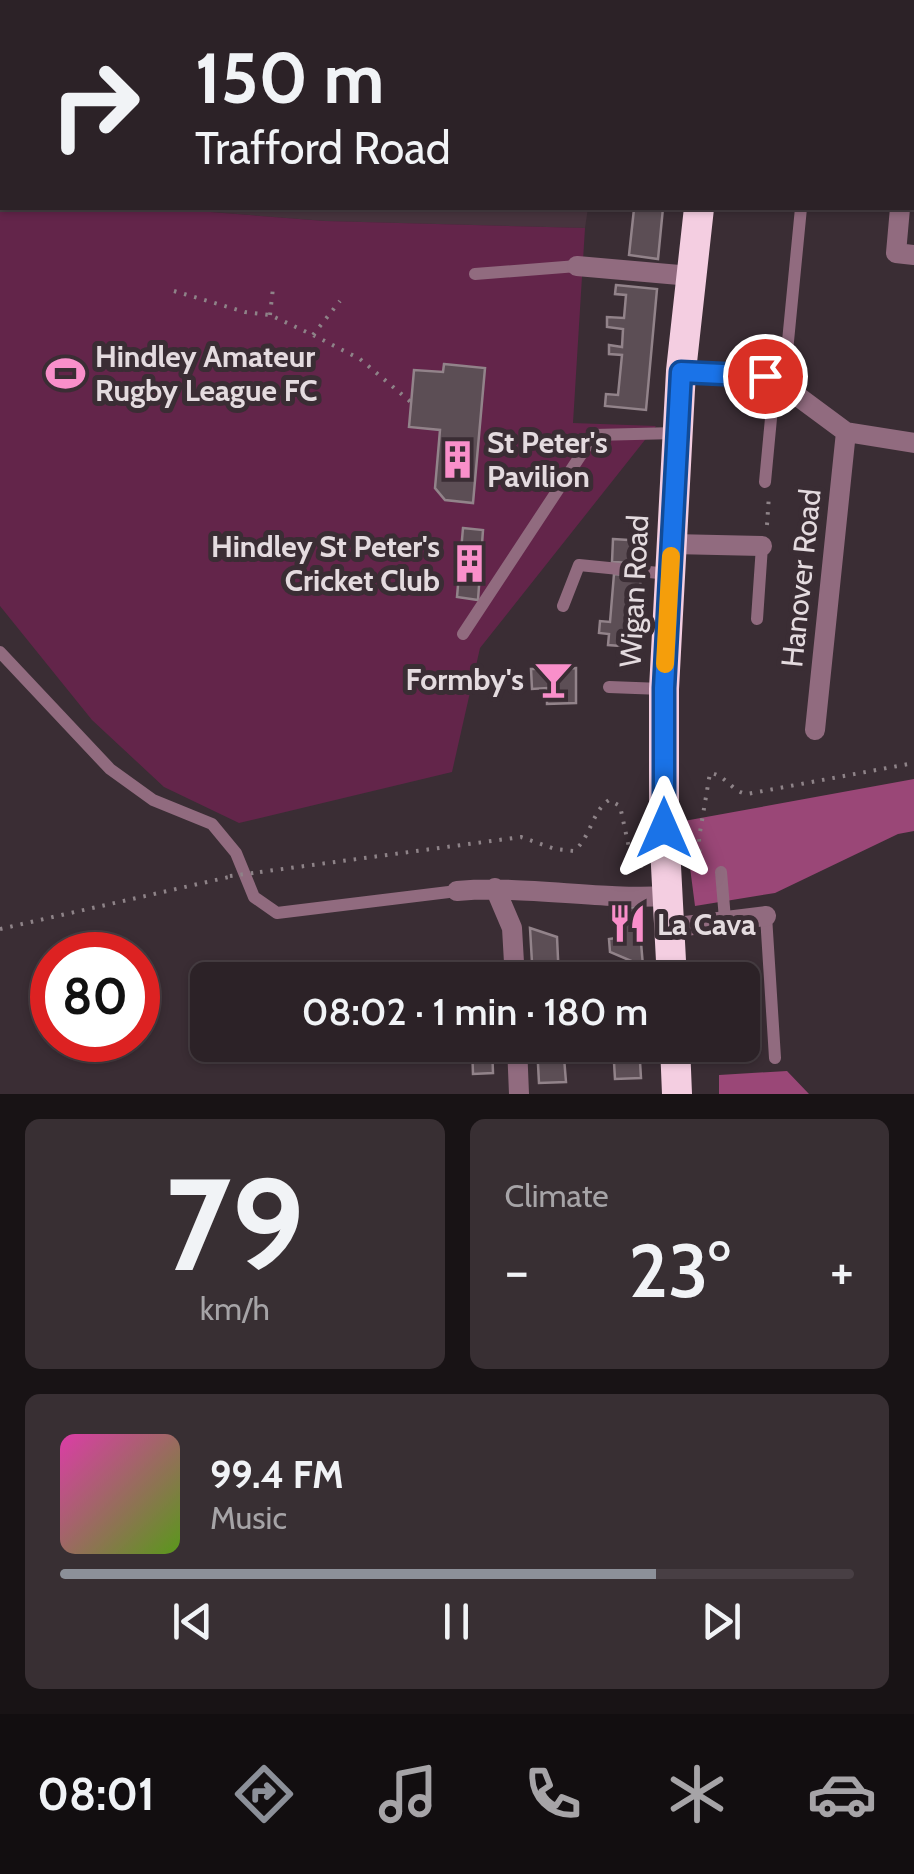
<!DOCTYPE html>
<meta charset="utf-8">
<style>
body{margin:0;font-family:Cabin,sans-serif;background:#382f33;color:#f1f3f6;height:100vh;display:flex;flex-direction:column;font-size:38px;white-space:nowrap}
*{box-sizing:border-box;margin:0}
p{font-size:32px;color:#a6a4a7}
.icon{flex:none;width:55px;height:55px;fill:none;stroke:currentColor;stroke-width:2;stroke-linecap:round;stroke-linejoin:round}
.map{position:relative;height:1094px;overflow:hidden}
.panel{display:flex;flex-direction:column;gap:25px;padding:25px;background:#181315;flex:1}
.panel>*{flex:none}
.banner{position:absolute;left:0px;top:0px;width:915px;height:210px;box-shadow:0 2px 8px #0004,0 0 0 2px #483f44;background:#2c2227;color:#f1f3f6;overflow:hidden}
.speed{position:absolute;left:30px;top:932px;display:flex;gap:20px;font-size:50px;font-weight:700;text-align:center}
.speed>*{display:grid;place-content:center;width:130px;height:130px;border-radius:50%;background:#2c2227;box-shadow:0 2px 8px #0004,0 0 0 2px #483f44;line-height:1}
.speed .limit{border:15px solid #d22;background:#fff;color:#111}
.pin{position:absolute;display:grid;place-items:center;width:85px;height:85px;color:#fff;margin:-42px;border:5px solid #fff;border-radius:50%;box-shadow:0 2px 10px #0007}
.me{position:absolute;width:110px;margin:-55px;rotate:0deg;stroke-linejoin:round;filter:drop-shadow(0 0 8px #0008)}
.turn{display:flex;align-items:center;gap:35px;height:210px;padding:0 30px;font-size:45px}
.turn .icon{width:130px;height:130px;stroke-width:2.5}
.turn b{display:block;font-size:70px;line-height:85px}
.big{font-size:75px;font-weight:600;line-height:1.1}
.panel .tile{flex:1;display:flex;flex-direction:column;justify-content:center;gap:15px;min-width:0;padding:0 35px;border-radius:15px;background:#382f33}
.panel .dial{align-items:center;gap:0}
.dial b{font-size:130px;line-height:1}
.song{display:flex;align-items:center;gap:30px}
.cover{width:120px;height:120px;border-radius:15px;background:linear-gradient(135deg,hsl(320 70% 55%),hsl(90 70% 35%))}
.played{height:10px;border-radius:5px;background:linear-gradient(90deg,#8c9099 75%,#483f44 75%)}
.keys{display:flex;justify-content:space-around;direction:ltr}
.heat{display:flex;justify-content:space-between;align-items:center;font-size:55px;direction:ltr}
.panel .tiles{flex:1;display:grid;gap:25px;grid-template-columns:1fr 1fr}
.tile:last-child{grid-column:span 2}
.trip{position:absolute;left:190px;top:962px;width:570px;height:100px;border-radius:15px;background:#2c2227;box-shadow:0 2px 8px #0004,0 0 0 2px #483f44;font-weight:600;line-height:100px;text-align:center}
.tabs{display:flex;height:160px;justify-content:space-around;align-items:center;background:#120e10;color:#a6a4a7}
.tabs .icon{width:70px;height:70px}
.tabs .current{color:#8c9099}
.tabs b{font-size:45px;color:#f1f3f6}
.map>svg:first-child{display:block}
.built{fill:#47343e}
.green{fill:#63254a}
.forest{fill:#9a4777}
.building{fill:#5c4e55;stroke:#92838a;stroke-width:2.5}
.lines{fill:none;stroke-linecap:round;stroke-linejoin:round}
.path{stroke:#8e8388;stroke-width:4;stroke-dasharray:2.5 8;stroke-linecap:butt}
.lane{stroke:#916b7f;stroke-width:12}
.street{stroke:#916b7f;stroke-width:20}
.highway{stroke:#f4cee1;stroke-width:30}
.path-bridge{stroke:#8e8388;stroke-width:4;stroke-dasharray:2.5 8;stroke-linecap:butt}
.route-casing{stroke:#114b97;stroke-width:25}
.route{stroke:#1a73e8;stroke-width:18}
.slow{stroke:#f59e0b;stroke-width:18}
.labels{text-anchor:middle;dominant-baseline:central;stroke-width:10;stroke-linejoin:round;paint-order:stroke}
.poi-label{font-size:30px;font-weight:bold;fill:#e4dbdf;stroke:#3a2d34;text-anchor:start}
.street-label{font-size:30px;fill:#e4dbdf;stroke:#3a2d34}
</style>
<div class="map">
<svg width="914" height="1094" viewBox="0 0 914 1094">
<rect width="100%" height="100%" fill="#3a2d34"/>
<path class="built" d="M159,208H588L585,228L325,221Z"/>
<path class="green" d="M0,0H31L2,2V208H159L325,221L585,228L573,423L656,426L480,648L452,772L239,823L164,787L92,720L0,606Z"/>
<path class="forest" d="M914,779V831L898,834L775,893L695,906L684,821Z
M787,1071L809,1094H719V1075Z"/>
<path class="building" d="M477,0H587V2Z
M625,208H663L658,259L629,255L634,209Z
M616,285L657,289L646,410L605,406L606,394L618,395L622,355L609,354V345L622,347L623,329L607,327V317L624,318L626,295L615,294Z
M444,364L485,368L473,503L445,500L435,488L440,430L409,427L414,370L443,372Z
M463,528L483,530L478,600L457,597Z
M613,539L644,541L643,554H637L636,563L612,562Z
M614,574L641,577L634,647L608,645L609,634L599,633L600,621L610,622Z
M576,668V703L547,704V688L532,689L531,669Z
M638,907L643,966L610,952L609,939L616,938L614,909Z
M530,928L557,937L559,980H533Z
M634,968L635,980H595V977L609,976V969Z
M472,1045H492L493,1073L473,1074Z
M537,1045H563L566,1082L539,1083Z
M613,1045H639L641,1078L615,1079Z"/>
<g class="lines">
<path class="path" d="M174,291L245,312L270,315L313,335L360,359L412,403
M270,315L273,288
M313,335L340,301
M767,525L769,495
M689,863L700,862L699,838L710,773C726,775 732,792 747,794L914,763
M260,872L521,837L555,849L574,851C591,837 592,811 609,800L620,806L633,866H644
M0,929L229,877"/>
<path class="lane" d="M475,274L577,266
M765,482L773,397L785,372L801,208
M563,606L579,565L669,574
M757,619L762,546
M463,634L594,435L676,433
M0,652L110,769L153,800L212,824L236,853L254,897L277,913L457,891
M609,687L662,689
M721,872L725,919
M766,916L775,1058"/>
<path class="street" d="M912,113L914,103
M900,208L896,253L914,255
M577,266L691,276
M681,371L773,378L846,432L914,443
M672,544L762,546
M815,730L846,432
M495,888L512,928L515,980
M457,891C526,885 596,900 666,896
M669,928L766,916
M517,1045L519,1094"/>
<path class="highway" d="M730,2L731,0
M672,980L664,828V689L681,371L699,208
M675,1045L677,1094"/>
<path class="path-bridge" d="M230,876L260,872"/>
</g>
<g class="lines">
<defs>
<path id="route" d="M664,828V688L681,372L765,376"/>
</defs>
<use href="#route" class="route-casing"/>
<use href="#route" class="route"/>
<path class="slow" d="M665,664L671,556"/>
</g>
<defs>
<symbol id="stadium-bare" viewBox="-9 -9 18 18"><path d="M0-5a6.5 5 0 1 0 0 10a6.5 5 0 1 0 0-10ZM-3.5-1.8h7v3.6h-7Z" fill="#f98fca" stroke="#3a2d34" stroke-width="2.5" paint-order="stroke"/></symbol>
<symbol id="building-bare" viewBox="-9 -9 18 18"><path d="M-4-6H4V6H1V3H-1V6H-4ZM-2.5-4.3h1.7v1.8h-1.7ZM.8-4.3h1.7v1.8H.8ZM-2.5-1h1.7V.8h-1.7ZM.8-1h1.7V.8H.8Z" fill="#f98fca" stroke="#3a2d34" stroke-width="2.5" paint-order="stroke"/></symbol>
<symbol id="bar-bare" viewBox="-9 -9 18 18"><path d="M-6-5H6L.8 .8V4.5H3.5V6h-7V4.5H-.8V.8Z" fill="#f98fca" stroke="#3a2d34" stroke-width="2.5" paint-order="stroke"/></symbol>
<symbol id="restaurant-bare" viewBox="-9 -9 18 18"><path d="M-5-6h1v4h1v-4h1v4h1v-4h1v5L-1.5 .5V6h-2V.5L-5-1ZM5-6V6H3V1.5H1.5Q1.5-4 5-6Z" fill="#f98fca" stroke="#3a2d34" stroke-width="2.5" paint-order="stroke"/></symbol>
</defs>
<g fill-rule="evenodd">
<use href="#stadium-bare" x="38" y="346" width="55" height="55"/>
<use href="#building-bare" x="430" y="432" width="55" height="55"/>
<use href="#building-bare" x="442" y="536" width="55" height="55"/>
<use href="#bar-bare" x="526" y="652" width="55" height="55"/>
<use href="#restaurant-bare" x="600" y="896" width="55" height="55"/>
</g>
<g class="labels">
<g class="poi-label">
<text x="95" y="356">Hindley Amateur<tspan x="95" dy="34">Rugby League FC</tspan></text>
<text x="487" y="442">St Peter's<tspan x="487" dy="34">Pavilion</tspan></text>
<text x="440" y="546" text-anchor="end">Hindley St Peter's<tspan x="440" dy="34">Cricket Club</tspan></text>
<text x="524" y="679" text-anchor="end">Formby's</text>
<text x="657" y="924">La Cava</text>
</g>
<g class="street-label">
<text transform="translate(801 578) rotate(-84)">Hanover Road</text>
<text transform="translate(634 591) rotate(-87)">Wigan Road</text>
</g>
</g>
</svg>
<div class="speed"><div class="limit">80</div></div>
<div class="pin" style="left:765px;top:376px;background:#d93025"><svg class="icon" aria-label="arrive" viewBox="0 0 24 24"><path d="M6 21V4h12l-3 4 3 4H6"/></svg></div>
<svg class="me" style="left:664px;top:828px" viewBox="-20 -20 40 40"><path d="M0-17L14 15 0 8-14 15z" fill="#1a73e8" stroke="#fff" stroke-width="4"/></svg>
<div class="trip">08:02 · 1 min · 180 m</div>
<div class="banner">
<div class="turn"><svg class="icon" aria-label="right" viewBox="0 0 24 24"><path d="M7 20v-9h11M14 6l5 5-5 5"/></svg><div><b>150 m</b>Trafford Road</div></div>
</div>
</div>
<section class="panel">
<div class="tiles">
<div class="tile dial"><b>79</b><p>km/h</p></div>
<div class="tile"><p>Climate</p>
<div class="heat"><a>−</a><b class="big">23°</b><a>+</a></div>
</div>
<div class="tile">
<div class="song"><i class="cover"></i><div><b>99.4 FM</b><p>Music</p></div></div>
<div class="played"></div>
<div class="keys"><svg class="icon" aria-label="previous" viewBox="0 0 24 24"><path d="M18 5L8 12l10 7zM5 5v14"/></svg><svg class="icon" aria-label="pause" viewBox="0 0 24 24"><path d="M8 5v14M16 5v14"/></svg><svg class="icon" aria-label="next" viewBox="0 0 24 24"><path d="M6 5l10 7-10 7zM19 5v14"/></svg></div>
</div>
</div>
</section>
<nav class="tabs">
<b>08:01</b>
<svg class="icon current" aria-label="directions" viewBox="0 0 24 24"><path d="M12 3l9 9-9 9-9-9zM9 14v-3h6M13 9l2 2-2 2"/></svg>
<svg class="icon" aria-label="music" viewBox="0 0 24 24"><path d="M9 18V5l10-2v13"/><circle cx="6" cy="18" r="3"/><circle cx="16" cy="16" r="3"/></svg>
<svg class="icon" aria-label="phone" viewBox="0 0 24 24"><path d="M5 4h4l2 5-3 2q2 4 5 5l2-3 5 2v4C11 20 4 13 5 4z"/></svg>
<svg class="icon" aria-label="climate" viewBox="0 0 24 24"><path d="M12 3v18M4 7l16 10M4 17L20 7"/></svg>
<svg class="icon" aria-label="car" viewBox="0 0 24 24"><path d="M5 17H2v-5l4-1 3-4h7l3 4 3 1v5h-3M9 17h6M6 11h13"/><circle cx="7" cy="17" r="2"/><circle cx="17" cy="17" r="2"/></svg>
</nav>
